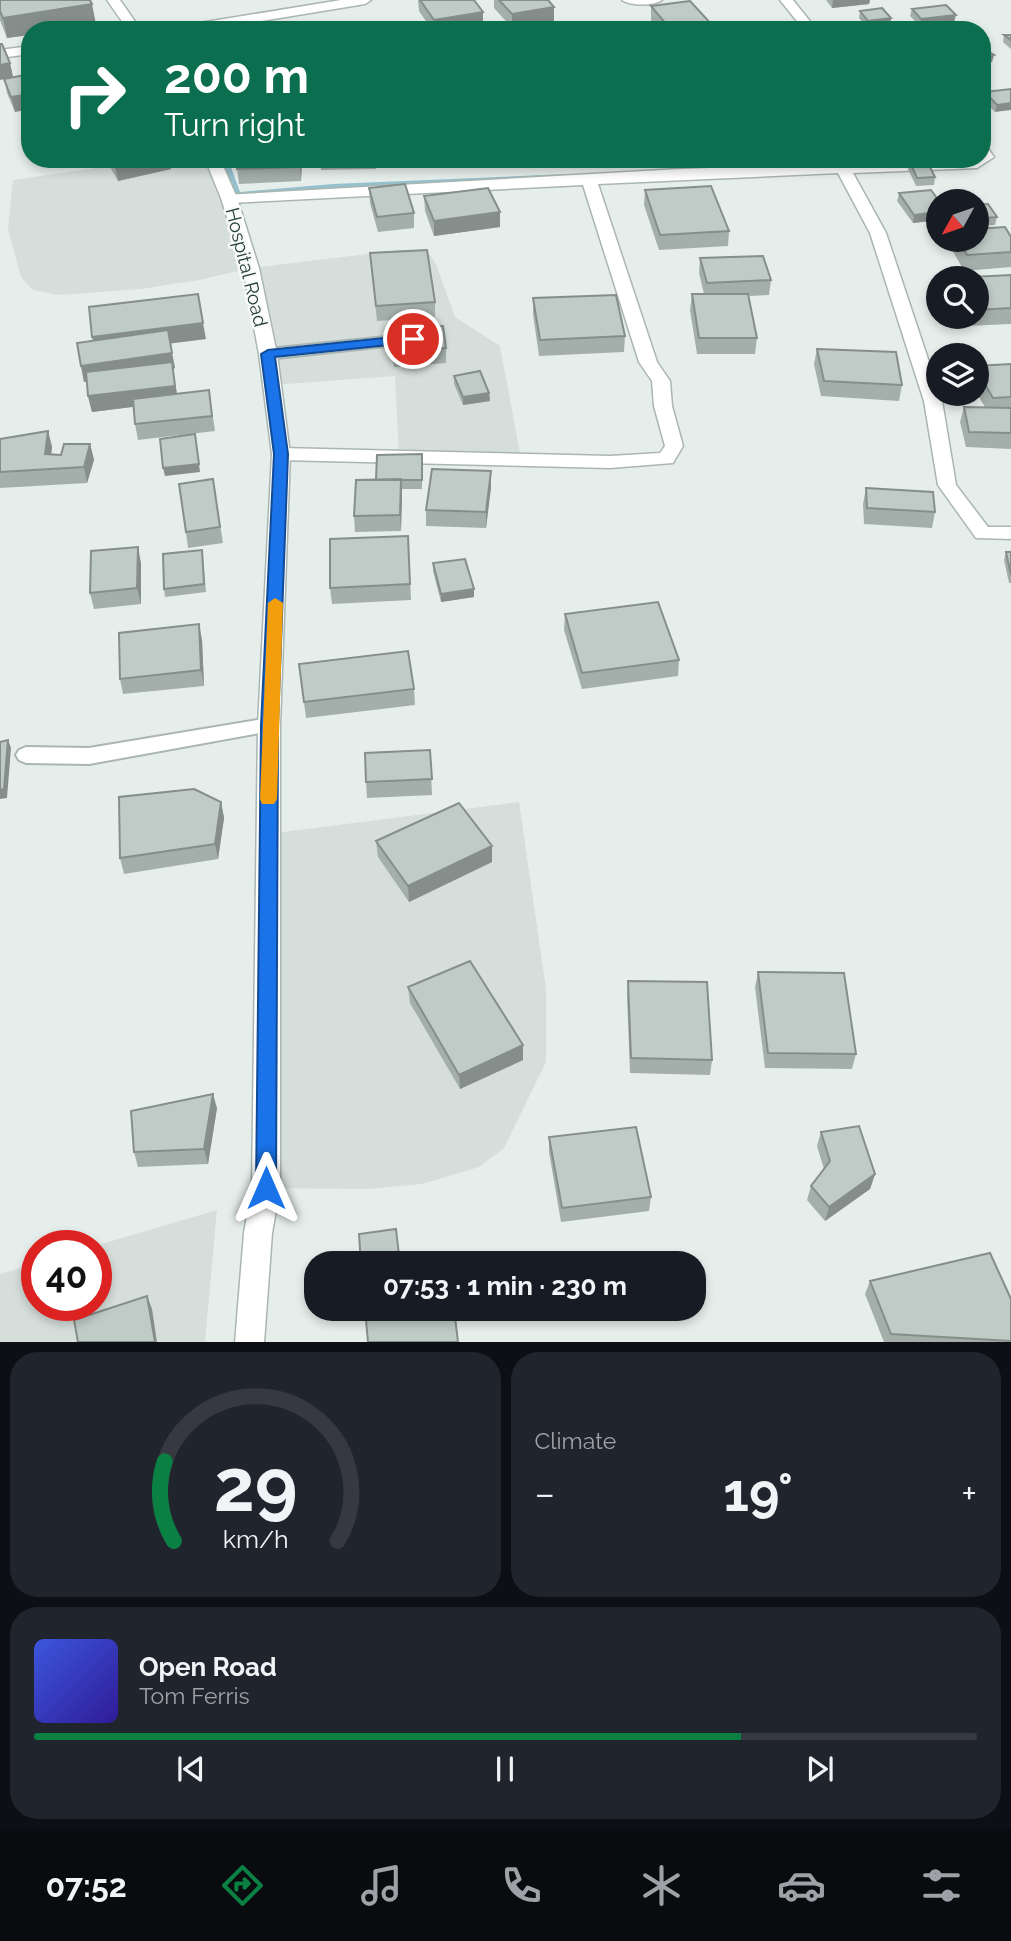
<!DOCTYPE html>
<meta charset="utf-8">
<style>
body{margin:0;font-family:Raleway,sans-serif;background:#20242c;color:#f1f3f6;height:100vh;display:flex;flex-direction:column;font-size:26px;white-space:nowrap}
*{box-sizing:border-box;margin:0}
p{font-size:23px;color:#9ea1a6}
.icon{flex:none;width:38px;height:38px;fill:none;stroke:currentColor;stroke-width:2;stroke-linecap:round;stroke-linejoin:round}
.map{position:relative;height:1342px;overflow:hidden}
.drawer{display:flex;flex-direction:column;gap:10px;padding:10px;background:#0d0f14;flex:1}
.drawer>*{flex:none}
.hud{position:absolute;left:21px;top:21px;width:970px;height:147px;border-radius:28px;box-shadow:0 4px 10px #0003;background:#0b6e4f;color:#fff;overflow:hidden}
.needle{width:46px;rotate:230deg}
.controls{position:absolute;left:926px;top:189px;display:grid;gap:14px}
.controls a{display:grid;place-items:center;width:63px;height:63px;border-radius:50%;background:#171b24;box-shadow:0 4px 10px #0003;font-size:35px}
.speed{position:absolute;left:21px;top:1230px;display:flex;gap:14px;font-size:35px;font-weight:700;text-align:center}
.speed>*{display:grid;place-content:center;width:91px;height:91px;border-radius:50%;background:#171b24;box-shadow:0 4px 10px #0003;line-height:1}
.speed .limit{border:10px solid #d22;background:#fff;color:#111}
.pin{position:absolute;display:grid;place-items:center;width:60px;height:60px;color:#fff;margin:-30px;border:4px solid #fff;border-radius:50%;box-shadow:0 2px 7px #0007}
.me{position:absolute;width:77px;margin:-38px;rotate:0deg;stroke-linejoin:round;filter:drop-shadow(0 0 5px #0008)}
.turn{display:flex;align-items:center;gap:24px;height:147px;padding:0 28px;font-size:32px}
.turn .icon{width:91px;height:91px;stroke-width:2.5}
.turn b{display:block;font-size:49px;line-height:60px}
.big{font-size:52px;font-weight:700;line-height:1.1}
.drawer .tile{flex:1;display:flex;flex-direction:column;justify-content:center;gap:10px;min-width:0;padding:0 24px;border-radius:28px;background:#20242c}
.drawer .dial{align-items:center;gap:0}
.dial svg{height:182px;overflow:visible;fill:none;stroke:#363941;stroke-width:7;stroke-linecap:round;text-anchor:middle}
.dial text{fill:#f1f3f6;stroke:none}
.song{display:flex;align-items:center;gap:21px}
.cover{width:84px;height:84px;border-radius:10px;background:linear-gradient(135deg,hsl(230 70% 55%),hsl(250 70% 35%))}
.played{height:7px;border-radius:4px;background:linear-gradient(90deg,#0b8043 75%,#363941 75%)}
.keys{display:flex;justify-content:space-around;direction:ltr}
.heat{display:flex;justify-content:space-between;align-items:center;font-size:38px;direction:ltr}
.drawer .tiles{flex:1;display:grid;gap:10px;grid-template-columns:1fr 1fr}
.tile:last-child{grid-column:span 2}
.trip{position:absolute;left:304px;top:1251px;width:402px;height:70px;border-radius:28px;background:#171b24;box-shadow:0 4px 10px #0003;font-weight:700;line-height:70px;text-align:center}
.tab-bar{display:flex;height:112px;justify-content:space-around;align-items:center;background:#090b0e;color:#9ea1a6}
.tab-bar .icon{width:49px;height:49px}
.tab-bar .selected{color:#0b8043}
.tab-bar b{font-size:32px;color:#f1f3f6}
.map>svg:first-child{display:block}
.built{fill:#d5deda}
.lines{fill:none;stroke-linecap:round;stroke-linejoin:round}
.stream{fill:#94c0cd;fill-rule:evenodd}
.service-casing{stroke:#a9b6b2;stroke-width:4}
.minor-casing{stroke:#a9b6b2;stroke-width:3}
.tertiary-casing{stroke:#a9b6b2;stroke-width:3}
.service{fill:#fff;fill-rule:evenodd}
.minor{fill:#fff;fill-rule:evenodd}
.tertiary{fill:#fff;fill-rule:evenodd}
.wall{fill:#a4afab}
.shaded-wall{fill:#868e8b}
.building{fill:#bfcbc7;stroke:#868e8b;stroke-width:2}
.route{fill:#1a73e8;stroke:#114b97;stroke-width:2}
.slow{fill:#f59e0b}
.labels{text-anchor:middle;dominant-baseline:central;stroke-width:5;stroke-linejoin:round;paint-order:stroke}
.street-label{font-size:19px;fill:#273f3a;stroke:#f7faf9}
</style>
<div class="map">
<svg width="1011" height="1343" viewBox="0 0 1011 1343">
<rect width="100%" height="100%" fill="#e6eeeb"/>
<path class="built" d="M157,159H212L251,268L401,250H417L429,254L436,264L455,317L500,346L521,458L399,455L395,376L272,385L250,268L199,280L141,289L59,295L33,290L21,277L8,229L13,180Z
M519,802L546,989V1062L504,1148L479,1167L422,1184L366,1189L266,1188L267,834Z
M217,1210L205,1342L0,1343V1274L37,1263V1306H96L95,1246Z"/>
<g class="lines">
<path class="stream" d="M220,159H228L240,192L333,184L566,174L570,176L566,178L333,188L237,197L233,195Z
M835,162H838V166L816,167L812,165L816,163Z"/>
<defs>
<path id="service" d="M416,334L424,339L422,342L268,359L260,354L268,349Z
M269,718L276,720L279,725L276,730L89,764L26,763L19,760L16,755L19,750L26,747L89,748Z"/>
<path id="minor" d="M341,0H371L365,4L207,30H175L181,26Z
M622,0H662C654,6 630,6 622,0Z
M780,0H793L817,30H804Z
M30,46V54L0,58V50Z
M982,146L987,147L994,157L977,168L853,173L886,233L942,401L956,485L988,527H1011V539L976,538L938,485L924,401L870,233L838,173L598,184L657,362L670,381L672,406L683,446L673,463L610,468L281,460L272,454L281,448L610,456L660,453L665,446L654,406L652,381L639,362L583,185L229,203L224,201L221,198L224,195L680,169L982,159Z"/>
<path id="tertiary" d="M107,0H120L141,30H128Z
M205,159H220L237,198L259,268L277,354L290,454L280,725V1188L272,1233L264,1343H235L244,1233L252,1188L258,725L272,454L259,354L243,268L221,198Z"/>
</defs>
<use href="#service" class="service-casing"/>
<use href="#minor" class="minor-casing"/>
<use href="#tertiary" class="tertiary-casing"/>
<use href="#service" class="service"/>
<use href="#minor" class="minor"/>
<use href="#tertiary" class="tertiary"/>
</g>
<path class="wall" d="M0,0L96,24L7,38L0,20Z
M418,0H474L483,12V26L460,30H432L419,11Z
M494,0H548L554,21L512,28L494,8Z
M826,0H870L869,4L832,8Z
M651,6L713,30H659L651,20Z
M912,9L954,23L920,26L910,16Z
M860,11L891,18L890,26L867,28L859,18Z
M1004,35H1011V49L1003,42Z
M10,63L13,77L15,112L7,93L4,79Z
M1011,89L995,112L983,100L985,92Z
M108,159H170L171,169L118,181L110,167Z
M238,159H302L301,181L239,184L237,169Z
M320,159H376V169L321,170Z
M910,162L935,177L934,185L916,186L908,169Z
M369,188L414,213V228L378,232L370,203Z
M645,190L729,231L728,246L659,250L644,205Z
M899,193L938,201V220L913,223L897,201Z
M424,196L500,212V227L434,236L425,211Z
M976,205L997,217L995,225L976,226Z
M1011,237V267L964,271L950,246L951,240H976Z
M370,253L435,302V317L377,321Z
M700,258L771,280L769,295L749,296L757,338L755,354H697L690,310L692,294H704L699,273Z
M1011,275V324L965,326L960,317H976V278Z
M533,298L625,336L624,352L539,356L533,314Z
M390,330L446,348V363L394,367Z
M206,339L170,343L175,368L173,369L177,394L209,390L215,431L138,440L135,424L133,407L92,412L88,396L87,381L84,382L77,343Z
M817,349L902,385L899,401L821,396L814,364Z
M1011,364V449L966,447L960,422L964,407H985L976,392V366Z
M454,376L489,393L490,401L463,405L454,384Z
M48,431L52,447L51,455H61L90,444L94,460L87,483L0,488V439Z
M422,454V489H402L401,531L355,532L354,516L376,480Z
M213,479L223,543L188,548L186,532Z
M491,487L486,528L426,526V510Z
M866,488L935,512L932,528L864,524L863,504Z
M408,536L411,600L332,604L330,588Z
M1006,552H1011V583H1009L1004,560Z
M203,558L206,592L165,597L164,589Z
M141,563V604L94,609L90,593Z
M433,563L474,597L441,602L433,571Z
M565,614L679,660L678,676L582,689L564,630Z
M202,640L204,686L123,694L120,679Z
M299,664L414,689L415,705L306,718Z
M430,750L432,795L367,798L366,782Z
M221,802L224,818L218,859L124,874L120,858Z
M376,841L492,846V862L409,902L378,857Z
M758,972L856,1054L852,1069L765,1068L755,987Z
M628,981L712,1060L710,1075L630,1073L627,996Z
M408,987L523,1045V1060L460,1089L410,1003Z
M217,1108L208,1164L138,1167L134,1152Z
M821,1132L875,1174L870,1189L825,1221L807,1200L811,1186L824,1169L817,1146Z
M549,1137L651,1197L649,1211L561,1222L549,1152Z
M870,1281L1011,1299V1342H884L865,1294Z"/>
<path class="shaded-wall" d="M833,0H870L869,4L832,8Z
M92,4L96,24L60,30H30V35L7,38L3,18Z
M554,7V21L512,28V14Z
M483,12V26L460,30H434V20Z
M956,15L954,23L920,26L921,19Z
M891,18L890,26L867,28L868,21Z
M994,55L992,62L982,65V58Z
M10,63L13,77L0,80V65Z
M30,94V109L15,112L11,97Z
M1011,103V110L995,112L997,105Z
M145,159H170L171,169L118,181L115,166Z
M300,159H302L301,181L300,167Z
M500,212V227L434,236V221Z
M938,212V220L913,223L914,215Z
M203,323L206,339L96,353L92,337Z
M172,353L175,368L173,369L178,401L92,412L88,396L173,369L84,382L81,366Z
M489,393L490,401L463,405V397Z
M48,431L52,447L49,470L45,454Z
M195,434L200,472L165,476L163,468Z
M90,444L94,460L87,483L84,467Z
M491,471V487L486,528V512Z
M401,479L402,495L401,531L400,515Z
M138,547L141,563V604L137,588Z
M474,589V597L441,602V594Z
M199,624L202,640L204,686L201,670Z
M8,740L11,748L7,798L0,799V790Z
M221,802L224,818L218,859L215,844Z
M492,846V862L409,902L408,886Z
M523,1045V1060L460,1089L459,1075Z
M213,1094L217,1108L208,1164L204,1149Z
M875,1174L870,1189L825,1221L829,1207Z
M147,1296L152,1309L157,1342H155Z"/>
<path class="building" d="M0,0H90L92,4L3,18L0,11Z
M420,0H474L483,12L434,20Z
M499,0H548L554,7L512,14Z
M690,1L714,27L696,30H671L651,6Z
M946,5L956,15L921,19L912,9Z
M882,8L891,18L868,21L860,11Z
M569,22L573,30H529L527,26Z
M1004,35H1011V40Z
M0,44H2L10,63L0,65Z
M982,48L994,55L982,58Z
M30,74V94L11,97L4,79Z
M1011,89V103L997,105L985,92Z
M111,159H145L115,166Z
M238,159H300V167L237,169Z
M927,161L935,177L917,178L910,162Z
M405,184L414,213L377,217L369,188Z
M711,186L729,231L660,235L645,190Z
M488,188L500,212L434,221L424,196Z
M931,190L939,201H938V212L914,215L899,193Z
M988,204L997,217L976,219V205Z
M1005,227L1011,237V252L967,255L959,240H976V229Z
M427,250L435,302L376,306L370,253Z
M763,256L771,280L707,283L700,258Z
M1011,275V308L976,310V278H952Z
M198,294L203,323L92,337L89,307Z
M692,294H748L757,338H699Z
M616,295L625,336L540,340L533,298Z
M443,326L446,348L393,351L390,330Z
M168,330L172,353L81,366L77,343Z
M817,349L896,352L902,385L824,381Z
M172,362L175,386L88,396L86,372Z
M1011,364V397L993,398L976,369V366Z
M480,371L489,393L463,397L454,376Z
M209,390L212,416L135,424L133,399Z
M964,407L1011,408V433L969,432Z
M48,431L45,454L61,455L64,444H90L84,467L0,472V439Z
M195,434L199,464L163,468L160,439Z
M422,454V480H376L377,455Z
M432,469L491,471L486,512L426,510Z
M213,479L220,527L186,532L179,484Z
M401,479L400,515L354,516L356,480Z
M866,488L933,492L935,512L867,508Z
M408,536L410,584L330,588V539Z
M138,547L137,588L90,593L91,551Z
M202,550L204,584L164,589L163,554Z
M1006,552H1011V575Z
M465,559L474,589L441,594L433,563Z
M658,602L679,660L582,673L565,614Z
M199,624L201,670L120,679L119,633Z
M408,651L414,689L304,702L299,664Z
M8,740L4,789L0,790V742Z
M430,750L432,779L366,782L365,753Z
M194,789L221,802L215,844L120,858L119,797Z
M459,803L492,846L408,886L376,841Z
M470,961L523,1045L459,1075L408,987Z
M758,972L844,973L856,1054L768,1053Z
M628,981L707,982L712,1060L631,1058Z
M213,1094L204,1149L134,1152L131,1111Z
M859,1126L875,1174L829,1207L811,1186L830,1161L821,1132Z
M636,1127L651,1197L562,1208L549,1137Z
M396,1229L400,1264H361L359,1234Z
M990,1253L1011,1299V1341L891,1334L870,1281Z
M147,1296L155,1342H78L74,1320Z
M365,1309H454L458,1342H368Z"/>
<path class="route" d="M413,335L419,339L417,342L275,357L288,454L278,725L276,1188L273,1195L266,1197L259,1195L256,1188L261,725L274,454L261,354L268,350Z"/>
<path class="slow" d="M275,598L283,603L277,799L274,804H262L260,799L268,603Z"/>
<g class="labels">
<g class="street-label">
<text transform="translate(247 267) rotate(76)">Hospital Road</text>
</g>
</g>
</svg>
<div class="controls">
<a><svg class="needle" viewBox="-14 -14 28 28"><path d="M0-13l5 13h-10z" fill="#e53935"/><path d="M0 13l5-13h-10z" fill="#9ea1a6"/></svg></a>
<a><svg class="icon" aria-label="search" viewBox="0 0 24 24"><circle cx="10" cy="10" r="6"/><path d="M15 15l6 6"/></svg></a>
<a><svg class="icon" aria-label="layers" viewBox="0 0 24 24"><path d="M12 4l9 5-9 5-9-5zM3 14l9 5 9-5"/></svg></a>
</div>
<div class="speed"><div class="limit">40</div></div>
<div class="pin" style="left:413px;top:339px;background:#d93025"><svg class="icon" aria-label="arrive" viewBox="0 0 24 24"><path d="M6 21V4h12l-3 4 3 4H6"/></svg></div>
<svg class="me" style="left:266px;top:1188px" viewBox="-20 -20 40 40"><path d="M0-17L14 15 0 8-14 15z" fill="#1a73e8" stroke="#fff" stroke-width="4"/></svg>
<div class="trip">07:53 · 1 min · 230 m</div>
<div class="hud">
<div class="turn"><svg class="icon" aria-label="right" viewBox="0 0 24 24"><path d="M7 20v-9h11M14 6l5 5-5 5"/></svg><div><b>200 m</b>Turn right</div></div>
</div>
</div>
<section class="drawer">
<div class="tiles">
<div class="tile dial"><svg viewBox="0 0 100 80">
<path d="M14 69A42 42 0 1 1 86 69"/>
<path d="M14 69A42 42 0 0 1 10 34" stroke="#0b8043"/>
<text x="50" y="56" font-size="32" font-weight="700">29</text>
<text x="50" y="72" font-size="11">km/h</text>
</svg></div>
<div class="tile"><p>Climate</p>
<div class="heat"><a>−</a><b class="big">19°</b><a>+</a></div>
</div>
<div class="tile">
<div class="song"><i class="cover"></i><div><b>Open Road</b><p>Tom Ferris</p></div></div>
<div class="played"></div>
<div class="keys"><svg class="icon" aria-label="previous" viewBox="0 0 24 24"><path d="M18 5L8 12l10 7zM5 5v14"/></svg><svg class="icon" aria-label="pause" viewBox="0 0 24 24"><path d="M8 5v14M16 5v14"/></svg><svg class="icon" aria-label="next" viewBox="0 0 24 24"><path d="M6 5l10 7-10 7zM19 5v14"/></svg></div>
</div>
</div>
</section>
<nav class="tab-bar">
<b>07:52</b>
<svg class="icon selected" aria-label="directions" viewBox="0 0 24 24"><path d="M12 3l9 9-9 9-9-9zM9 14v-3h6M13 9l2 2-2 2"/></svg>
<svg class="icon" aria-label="music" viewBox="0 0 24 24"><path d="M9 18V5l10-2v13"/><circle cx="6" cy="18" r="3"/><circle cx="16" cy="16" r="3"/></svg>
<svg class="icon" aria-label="phone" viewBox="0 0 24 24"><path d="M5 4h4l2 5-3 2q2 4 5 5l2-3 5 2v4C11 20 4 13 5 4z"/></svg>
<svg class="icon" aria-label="climate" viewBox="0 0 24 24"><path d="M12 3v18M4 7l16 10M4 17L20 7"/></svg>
<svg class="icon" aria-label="car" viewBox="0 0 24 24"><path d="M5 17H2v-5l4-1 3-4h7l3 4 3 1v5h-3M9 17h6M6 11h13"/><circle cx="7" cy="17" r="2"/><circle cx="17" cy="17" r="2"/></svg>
<svg class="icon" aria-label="filters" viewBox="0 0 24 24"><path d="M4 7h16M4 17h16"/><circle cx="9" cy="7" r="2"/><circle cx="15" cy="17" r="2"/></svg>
</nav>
